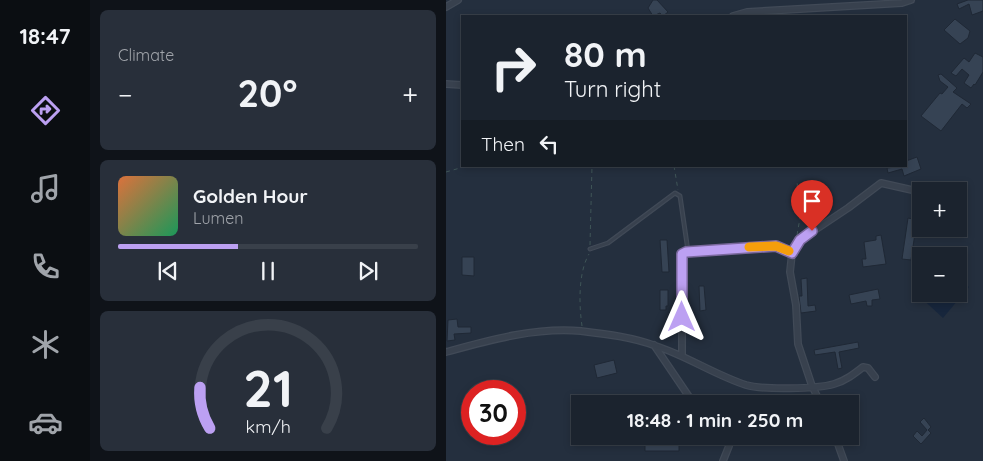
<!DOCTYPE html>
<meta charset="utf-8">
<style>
body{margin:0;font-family:Quicksand,sans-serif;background:#282f3a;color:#f1f3f6;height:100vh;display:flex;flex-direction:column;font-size:19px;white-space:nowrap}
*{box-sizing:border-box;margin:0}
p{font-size:16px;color:#a0a4aa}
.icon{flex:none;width:28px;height:28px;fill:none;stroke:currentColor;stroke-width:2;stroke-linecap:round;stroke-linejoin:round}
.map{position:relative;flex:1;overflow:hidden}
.side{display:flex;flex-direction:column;gap:10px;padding:10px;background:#0f1319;width:356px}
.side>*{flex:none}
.guide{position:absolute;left:15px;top:15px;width:446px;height:152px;border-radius:0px;box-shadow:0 2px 8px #0003,0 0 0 1px #39404a;background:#1b232e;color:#f1f3f6;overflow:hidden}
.tools{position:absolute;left:466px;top:182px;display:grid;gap:10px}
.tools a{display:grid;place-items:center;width:55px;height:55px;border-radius:0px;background:#1b232e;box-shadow:0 2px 8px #0003,0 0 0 1px #39404a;font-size:25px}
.speed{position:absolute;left:15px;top:380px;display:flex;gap:10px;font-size:25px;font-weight:700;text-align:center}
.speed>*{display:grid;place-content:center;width:65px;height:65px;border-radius:50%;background:#1b232e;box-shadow:0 2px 8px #0003,0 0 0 1px #39404a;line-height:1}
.speed .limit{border:8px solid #d22;background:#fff;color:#111}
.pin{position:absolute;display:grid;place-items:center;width:42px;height:42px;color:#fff;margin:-51px -21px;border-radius:50% 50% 50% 0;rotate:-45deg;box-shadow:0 0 5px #0007}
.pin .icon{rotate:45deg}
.me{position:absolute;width:55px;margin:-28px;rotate:0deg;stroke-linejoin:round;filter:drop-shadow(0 0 4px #0008)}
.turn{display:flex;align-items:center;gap:18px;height:105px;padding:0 20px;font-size:22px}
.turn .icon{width:65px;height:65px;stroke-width:2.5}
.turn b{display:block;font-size:35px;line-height:42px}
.then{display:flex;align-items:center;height:48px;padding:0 20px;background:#0003;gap:10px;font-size:19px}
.big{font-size:38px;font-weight:800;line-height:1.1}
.side .tile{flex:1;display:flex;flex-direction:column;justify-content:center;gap:8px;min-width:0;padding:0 18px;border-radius:8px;background:#282f3a}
.side .dial{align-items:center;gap:0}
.dial svg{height:130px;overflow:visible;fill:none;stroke:#39404a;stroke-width:7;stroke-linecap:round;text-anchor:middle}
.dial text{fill:#f1f3f6;stroke:none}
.song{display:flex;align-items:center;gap:15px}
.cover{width:60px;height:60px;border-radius:8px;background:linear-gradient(135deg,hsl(20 70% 55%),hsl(150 70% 35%))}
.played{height:5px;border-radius:2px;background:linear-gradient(90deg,#bca0f2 40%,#39404a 40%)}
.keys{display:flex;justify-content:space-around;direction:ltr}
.heat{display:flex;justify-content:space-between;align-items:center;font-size:28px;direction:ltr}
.trip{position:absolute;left:125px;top:395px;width:288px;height:50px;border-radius:0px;background:#1b232e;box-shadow:0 2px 8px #0003,0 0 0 1px #39404a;font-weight:800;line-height:50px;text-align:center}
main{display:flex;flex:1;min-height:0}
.dock{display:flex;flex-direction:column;width:90px;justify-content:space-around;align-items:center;background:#0b0e12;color:#a0a4aa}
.dock .icon{width:35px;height:35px}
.dock .active{color:#bca0f2}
.dock b{font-size:22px;color:#f1f3f6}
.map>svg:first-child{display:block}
.water{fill:#17263c}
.building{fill:#364354;stroke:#1f2835}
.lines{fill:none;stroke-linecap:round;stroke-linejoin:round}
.service-casing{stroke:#414a57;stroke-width:5}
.minor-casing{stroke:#414a57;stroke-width:8}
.path{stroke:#3f5557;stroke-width:1;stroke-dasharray:4 4;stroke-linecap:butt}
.service{stroke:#38414e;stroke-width:2.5}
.minor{stroke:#38414e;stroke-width:5.5}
.route-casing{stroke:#7a689d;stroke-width:12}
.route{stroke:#bca0f2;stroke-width:9}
.slow{stroke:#f59e0b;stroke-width:9}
</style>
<main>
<nav class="dock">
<b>18:47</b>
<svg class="icon active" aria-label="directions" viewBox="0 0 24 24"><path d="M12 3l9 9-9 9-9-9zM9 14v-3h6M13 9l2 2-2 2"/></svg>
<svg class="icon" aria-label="music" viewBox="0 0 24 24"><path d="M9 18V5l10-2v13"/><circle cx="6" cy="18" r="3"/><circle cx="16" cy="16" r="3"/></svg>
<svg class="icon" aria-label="phone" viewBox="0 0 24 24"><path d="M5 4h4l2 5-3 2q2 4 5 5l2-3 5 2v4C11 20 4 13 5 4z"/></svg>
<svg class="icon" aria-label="climate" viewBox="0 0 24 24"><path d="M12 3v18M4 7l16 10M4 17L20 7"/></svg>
<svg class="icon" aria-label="car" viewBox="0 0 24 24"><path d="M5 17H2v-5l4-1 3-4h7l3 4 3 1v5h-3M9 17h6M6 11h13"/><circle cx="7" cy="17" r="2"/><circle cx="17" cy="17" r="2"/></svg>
</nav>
<section class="side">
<div class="tile"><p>Climate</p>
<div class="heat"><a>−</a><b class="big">20°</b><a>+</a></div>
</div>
<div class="tile">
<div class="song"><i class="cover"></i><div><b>Golden Hour</b><p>Lumen</p></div></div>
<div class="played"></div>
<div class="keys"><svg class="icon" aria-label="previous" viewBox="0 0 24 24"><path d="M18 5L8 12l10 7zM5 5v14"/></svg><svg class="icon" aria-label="pause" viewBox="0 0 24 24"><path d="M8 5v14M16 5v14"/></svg><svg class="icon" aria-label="next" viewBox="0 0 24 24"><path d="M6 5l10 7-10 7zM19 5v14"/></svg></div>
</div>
<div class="tile dial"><svg viewBox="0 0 100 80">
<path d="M14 69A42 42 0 1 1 86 69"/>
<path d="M14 69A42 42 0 0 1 8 44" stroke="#bca0f2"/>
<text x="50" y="56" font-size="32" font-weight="700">21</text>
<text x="50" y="72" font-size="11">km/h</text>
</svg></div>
</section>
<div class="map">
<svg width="537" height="461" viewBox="0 0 537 461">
<rect width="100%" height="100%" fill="#242f3e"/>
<path class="water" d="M513,277L523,287L497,318L472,295L475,291V294H512Z"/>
<path class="building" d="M207,0H211L222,12L217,16L214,13L207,16L202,8Z
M522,0H537V11L526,15L523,4L513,9L511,4Z
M509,19L524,31L522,38L514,44L498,30Z
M529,53L537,57V72L529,85L528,84L525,88L518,83L523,75L516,69L510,76L505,73L518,58L523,62Z
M495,74L511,88L507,92L525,104L521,108L516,104L495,131L475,116L494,93L496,94L502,87L494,81L492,75Z
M471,157L475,169L458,176L456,169L442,173L441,168L460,166V161Z
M462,218L471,220L465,260L456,259Z
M435,235L440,264L417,267L416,259H420L418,242L430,240V236Z
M214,240H221L223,272H216Z
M16,257H28V276L16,275Z
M361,278L362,306L369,305L370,311L355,313L353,296H356L355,279Z
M253,286H258L260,310L254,311Z
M432,289L434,299L426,300V306H421L420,301L405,304L403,295Z
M214,290H222V306H220V310H214Z
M11,319L12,327H25V333L8,334L9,340L1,341L2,320Z
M412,342L413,348L393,352L396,368L392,369L389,352L369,355L368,350Z
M168,360L171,373L151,378L148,365Z
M478,418L485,427L482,430L485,433L475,444L467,436L471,431L476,436L481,430L474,422Z
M199,441H233V451H199Z"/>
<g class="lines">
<defs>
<path id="service" d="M144,249L162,243L229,193L234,196L242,251"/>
<path id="minor" d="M0,7L12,0
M287,16L301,12L456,3L465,0
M0,84L16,85
M208,345L248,404
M0,352C44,340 89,327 135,331C160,334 186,337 210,346C241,356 269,375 300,385C317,390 371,389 388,384C399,381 408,374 417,367L422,368L429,377
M236,355V254L248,251L330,246L346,253
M375,404L366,386L352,344L350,305L344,272L346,253L354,240L402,208L435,183L475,192
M389,436L398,461
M277,461L283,446L278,436"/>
</defs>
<use href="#service" class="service-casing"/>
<use href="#minor" class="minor-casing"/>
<path class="path" d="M228,166L232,190
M0,172L21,166
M351,235L354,218L351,181
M144,245L146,166
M136,326C133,305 132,273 143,254"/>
<use href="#service" class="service"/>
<use href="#minor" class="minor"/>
</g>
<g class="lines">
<defs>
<path id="route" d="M236,317V254L240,252L330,246L346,253L354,240L366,231"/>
</defs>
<use href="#route" class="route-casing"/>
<use href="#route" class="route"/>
<path class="slow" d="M303,247L330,246L343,251"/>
</g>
</svg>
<div class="tools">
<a>+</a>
<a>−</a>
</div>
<div class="speed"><div class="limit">30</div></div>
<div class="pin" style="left:366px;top:231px;background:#d93025"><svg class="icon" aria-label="arrive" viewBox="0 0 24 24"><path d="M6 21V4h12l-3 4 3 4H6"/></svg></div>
<svg class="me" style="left:236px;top:317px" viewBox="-20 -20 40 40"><path d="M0-17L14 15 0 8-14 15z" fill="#bca0f2" stroke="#fff" stroke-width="4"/></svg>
<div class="trip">18:48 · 1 min · 250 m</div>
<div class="guide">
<div class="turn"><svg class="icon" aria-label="right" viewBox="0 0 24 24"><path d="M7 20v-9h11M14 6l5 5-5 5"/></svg><div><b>80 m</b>Turn right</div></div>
<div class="then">Then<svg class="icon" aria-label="left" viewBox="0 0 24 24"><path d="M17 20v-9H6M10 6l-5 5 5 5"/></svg></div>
</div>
</div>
</main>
